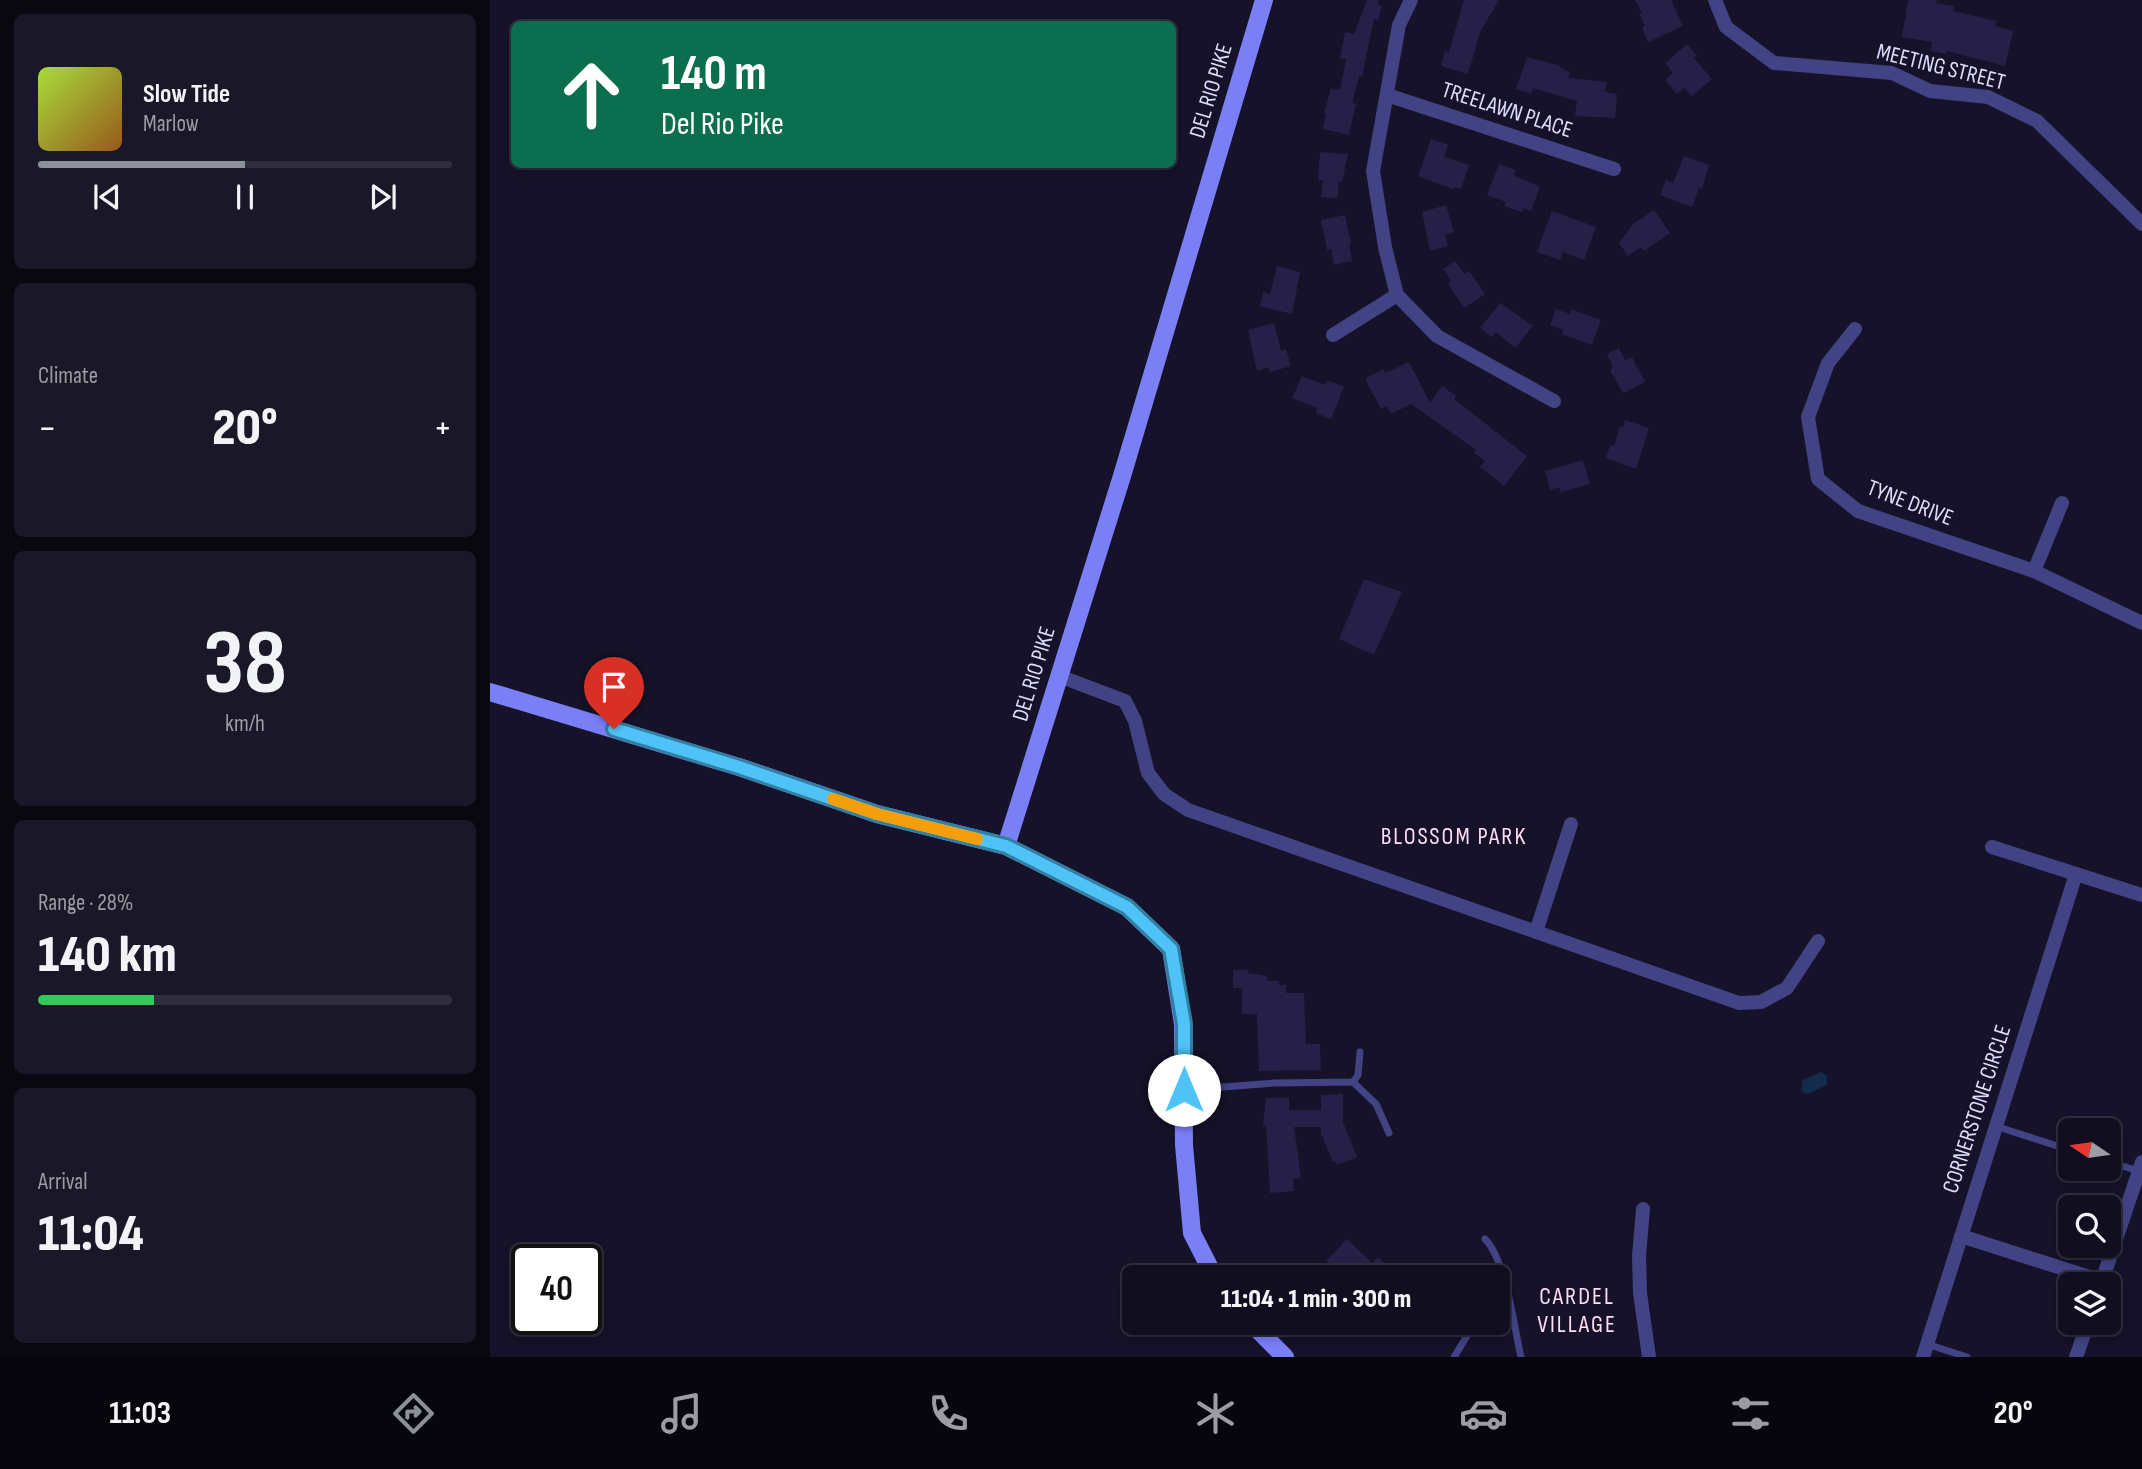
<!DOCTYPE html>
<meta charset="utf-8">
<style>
body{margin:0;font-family:"Sofia Sans Condensed",sans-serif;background:#191728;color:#f1f3f6;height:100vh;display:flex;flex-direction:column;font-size:26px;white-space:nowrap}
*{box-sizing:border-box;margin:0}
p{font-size:23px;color:#9c9ca4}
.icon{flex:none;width:38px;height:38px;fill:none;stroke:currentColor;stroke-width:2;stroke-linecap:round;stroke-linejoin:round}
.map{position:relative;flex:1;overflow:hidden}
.side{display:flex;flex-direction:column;gap:14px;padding:14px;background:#090811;width:490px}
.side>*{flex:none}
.banner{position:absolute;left:21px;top:21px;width:665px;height:147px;border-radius:10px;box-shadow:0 4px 10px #0003,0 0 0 2px #302e3d;background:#0b6e4f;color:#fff;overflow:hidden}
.needle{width:46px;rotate:283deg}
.buttons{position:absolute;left:1568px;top:1118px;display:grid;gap:14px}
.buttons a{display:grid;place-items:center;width:63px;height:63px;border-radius:10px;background:#100e1f;box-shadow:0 4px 10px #0003,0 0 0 2px #302e3d;font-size:35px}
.speed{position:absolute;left:21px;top:1244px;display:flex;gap:14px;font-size:35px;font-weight:700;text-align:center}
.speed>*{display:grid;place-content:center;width:91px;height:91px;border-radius:50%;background:#100e1f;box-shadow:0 4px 10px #0003,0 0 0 2px #302e3d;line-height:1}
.speed .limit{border:4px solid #111;border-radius:10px;background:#fff;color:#111}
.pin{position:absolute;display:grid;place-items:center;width:60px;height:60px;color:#fff;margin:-72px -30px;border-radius:50% 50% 50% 0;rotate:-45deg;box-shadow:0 0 7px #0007}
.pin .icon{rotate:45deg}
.me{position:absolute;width:77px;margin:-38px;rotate:0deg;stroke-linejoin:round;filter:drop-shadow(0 0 5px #0008)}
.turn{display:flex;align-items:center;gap:24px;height:147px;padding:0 35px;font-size:32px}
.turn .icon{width:91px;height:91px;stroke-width:2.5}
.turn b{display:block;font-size:49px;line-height:60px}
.big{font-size:52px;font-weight:800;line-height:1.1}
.side .card{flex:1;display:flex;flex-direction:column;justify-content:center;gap:10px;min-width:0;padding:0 24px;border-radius:10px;background:#191728}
.side .dial{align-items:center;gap:0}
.dial b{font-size:91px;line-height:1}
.song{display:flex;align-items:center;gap:21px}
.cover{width:84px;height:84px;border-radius:10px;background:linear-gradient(135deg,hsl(80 70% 55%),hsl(30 70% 35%))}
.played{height:7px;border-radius:4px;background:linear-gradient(90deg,#8c9099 50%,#302e3d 50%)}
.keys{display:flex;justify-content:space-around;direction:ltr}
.heat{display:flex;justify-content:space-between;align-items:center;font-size:38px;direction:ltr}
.charge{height:10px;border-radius:5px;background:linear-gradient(90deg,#34c759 28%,#302e3d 0)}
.trip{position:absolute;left:632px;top:1265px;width:388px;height:70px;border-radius:10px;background:#100e1f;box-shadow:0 4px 10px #0003,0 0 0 2px #302e3d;font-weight:800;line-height:70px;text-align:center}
.dock{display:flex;height:112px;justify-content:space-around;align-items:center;background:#06060c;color:#9c9ca4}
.dock .icon{width:49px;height:49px}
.dock .on{color:#8c9099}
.dock b{font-size:32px;color:#f1f3f6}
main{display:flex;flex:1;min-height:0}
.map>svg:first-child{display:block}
.water{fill:#132c4c}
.building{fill:#262048}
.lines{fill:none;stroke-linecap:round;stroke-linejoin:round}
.lane{stroke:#414384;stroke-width:7}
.street{stroke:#414384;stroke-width:14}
.secondary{stroke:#7b7ff5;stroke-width:18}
.route-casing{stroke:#337fa1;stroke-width:18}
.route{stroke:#4fc3f7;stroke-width:12}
.slow{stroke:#f59e0b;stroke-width:12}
.labels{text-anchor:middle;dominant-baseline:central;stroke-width:7;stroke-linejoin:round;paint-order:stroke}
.street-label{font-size:23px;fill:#deddfd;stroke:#151229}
.neighbourhood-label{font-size:24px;letter-spacing:2px;fill:#fddef3;stroke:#151229}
</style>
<main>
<section class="side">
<div class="card">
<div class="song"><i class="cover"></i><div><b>Slow Tide</b><p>Marlow</p></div></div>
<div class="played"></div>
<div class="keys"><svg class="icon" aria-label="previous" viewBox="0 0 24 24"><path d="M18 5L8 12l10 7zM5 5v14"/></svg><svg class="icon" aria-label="pause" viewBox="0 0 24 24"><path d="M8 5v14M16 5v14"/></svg><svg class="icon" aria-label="next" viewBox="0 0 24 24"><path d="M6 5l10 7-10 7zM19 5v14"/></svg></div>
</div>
<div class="card"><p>Climate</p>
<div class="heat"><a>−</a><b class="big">20°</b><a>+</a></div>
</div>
<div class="card dial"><b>38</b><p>km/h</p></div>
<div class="card"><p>Range · 28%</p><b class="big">140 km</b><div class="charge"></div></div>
<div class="card"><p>Arrival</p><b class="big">11:04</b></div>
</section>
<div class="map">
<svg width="1652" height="1357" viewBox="0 0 1652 1357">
<rect width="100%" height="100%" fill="#151229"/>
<path class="water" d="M1331,1072L1337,1076V1085L1317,1094L1312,1091V1081Z"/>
<path class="building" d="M877,0H889L888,4L892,6L888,20L884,18L872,77L869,76L862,103L866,104L859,135L833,129L836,115L834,114L841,88L850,90L856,59L850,58L855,32L864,34Z
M974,0H1009L990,32L978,74L951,66L955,51L959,52Z
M1145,0H1181L1193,26L1158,42L1152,28L1155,26L1149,13H1152Z
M1418,0H1447L1446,3L1464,6L1463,11L1506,21L1505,26L1523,31L1515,66L1457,51L1456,54L1440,51L1442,42L1412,37Z
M1197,44L1207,56L1204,58L1222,79L1202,96L1194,88L1187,94L1175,80L1183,73L1175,63Z
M1037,57L1071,66L1070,68L1080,72L1078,78L1117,82L1115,92L1127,94L1125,118L1085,116L1087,101L1043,88L1041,94L1026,89Z
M941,139L958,145L954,157L979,165L971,189L964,187L963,189L928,176Z
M830,152L858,154L852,182H849L847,198L831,197L833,180H828Z
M1194,156L1219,165L1212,189L1209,188L1202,207L1170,195L1176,180L1183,183Z
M1009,164L1026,170L1024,175L1050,187L1041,211L1033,208L1032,212L1014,206L1016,202L997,195Z
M956,205L964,232L955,234L958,246L940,251L932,212Z
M1164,210L1180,233L1154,251L1151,247L1138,256L1129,243L1143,224Z
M1062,211L1106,227L1094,260L1073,252L1070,260L1047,252Z
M855,215L861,244H859L862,261L844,265L841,249L837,250L831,220Z
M965,261L975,274L979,271L995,294L974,308L958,284L961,281L953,269Z
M787,266L810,272L802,314L770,306L773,292L780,294Z
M1010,303L1043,326L1025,348L1006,332L1002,337L990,328Z
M1066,309L1080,314L1081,309L1111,320L1102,345L1072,334L1074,330L1060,325Z
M784,323L791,351L796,349L801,366L780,372L779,367L767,371L758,330Z
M1129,348L1135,360L1142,357L1155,382L1133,393L1120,370L1123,367L1117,354Z
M919,362L940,403L952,386L966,396L964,399L1037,456L1014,486L990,467L995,461L984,453L986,450L921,404L901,414L897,406L891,409L875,379L893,369L895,373Z
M812,376L835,385L837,380L854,387L841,419L826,413L827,408L802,398Z
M1135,420L1159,428L1146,469L1116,458L1120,445L1124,446L1130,426L1133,427Z
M1093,460L1100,484L1071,492L1069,487L1060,490L1055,471Z
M874,579L912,592L884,655L849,639Z
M743,970H758V973L777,976V981H789V985H796V993H814L816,1044H830L831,1070L769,1071L767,1014H752V988H743Z
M853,1094V1122L867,1157L847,1165L845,1161L843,1162L831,1133V1127H804L811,1178L803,1179L804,1191L780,1193L776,1125H773L776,1098H799V1110H831V1095Z
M857,1239L882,1263L888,1257L903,1271L897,1278H854L836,1261Z"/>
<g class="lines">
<path class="lane" d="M863,1082L886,1104L899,1133
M694,1090L784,1083L863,1082L868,1075L870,1052
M1505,1126L1580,1150
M1619,1162L1649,1171
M995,1239C1016,1260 1024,1327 1031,1357
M1008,1308L1019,1304
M1437,1344L1477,1357
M964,1357L985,1323"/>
<path class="street" d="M921,0L909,25L883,171L895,247L907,295L947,336L1064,401
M1225,0L1236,27L1284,63L1402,73L1440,91L1498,97L1547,121L1652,224
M897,95L1124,169
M1365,329L1338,363L1318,417L1328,479L1368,511L1544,571L1652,623
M843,335L907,295
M1544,571L1572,503
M569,676L635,701L645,721L658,773L674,794L698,810L1249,1003L1271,1002L1297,988L1328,941
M1502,847L1586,874
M1046,932L1081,824
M1153,1209L1149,1256L1150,1293L1159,1357
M1471,1236L1612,1281
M1611,1284L1652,1162
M1433,1357L1586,874L1652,895
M1586,1357L1598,1323"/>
<path class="secondary" d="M0,692L249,767L387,814L516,846L637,907L681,949L693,1024L694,1145L702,1233L725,1278
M516,846L632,476L774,0
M761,1323L795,1357"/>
</g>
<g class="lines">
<defs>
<path id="route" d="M124,729L249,767L387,814L516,846L637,907L681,949L694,1024V1090"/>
</defs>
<use href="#route" class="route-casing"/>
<use href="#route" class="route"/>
<path class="slow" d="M343,799L387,814L487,839"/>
</g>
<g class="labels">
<g class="street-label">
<text transform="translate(1451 67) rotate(14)">MEETING STREET</text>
<text transform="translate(721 91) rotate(-73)">DEL RIO PIKE</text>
<text transform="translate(1017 110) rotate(18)">TREELAWN PLACE</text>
<text transform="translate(1420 503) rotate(21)">TYNE DRIVE</text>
<text transform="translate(544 674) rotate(-73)">DEL RIO PIKE</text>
<text transform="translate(1487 1109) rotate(-72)">CORNERSTONE CIRCLE</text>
</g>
<g class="neighbourhood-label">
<text x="964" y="836">BLOSSOM PARK</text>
<text x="1087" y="1296">CARDEL<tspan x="1087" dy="28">VILLAGE</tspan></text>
</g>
</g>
</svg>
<div class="buttons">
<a><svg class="needle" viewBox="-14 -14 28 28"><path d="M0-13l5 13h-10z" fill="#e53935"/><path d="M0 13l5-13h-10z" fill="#9c9ca4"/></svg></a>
<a><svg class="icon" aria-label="search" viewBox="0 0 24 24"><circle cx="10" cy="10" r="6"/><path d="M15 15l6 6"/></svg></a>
<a><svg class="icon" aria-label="layers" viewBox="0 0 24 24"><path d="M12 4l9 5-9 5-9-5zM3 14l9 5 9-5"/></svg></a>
</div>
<div class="speed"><div class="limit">40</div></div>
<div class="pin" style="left:124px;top:729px;background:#d93025"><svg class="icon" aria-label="arrive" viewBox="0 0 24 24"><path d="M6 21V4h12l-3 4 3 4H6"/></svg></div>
<svg class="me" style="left:694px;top:1090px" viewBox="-20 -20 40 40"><circle r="19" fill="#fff"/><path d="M0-13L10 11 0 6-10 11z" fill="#4fc3f7"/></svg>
<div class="trip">11:04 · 1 min · 300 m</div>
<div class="banner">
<div class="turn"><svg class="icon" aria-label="ahead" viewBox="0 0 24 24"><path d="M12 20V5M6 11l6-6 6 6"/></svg><div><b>140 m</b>Del Rio Pike</div></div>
</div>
</div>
</main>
<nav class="dock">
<b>11:03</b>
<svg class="icon on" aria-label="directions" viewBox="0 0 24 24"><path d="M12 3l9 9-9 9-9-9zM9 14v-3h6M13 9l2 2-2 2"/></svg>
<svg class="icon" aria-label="music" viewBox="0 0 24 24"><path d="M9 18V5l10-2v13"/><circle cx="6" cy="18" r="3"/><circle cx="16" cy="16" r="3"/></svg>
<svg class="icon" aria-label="phone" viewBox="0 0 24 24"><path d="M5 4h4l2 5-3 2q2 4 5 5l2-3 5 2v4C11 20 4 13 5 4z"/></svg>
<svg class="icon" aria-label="climate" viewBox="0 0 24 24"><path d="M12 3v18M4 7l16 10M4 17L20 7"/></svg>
<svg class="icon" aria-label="car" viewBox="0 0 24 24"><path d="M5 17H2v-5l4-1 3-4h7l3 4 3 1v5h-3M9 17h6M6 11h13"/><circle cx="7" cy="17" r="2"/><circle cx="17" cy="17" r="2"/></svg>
<svg class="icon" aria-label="filters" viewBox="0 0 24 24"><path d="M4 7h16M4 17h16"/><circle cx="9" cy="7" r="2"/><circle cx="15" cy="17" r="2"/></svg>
<b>20°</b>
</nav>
